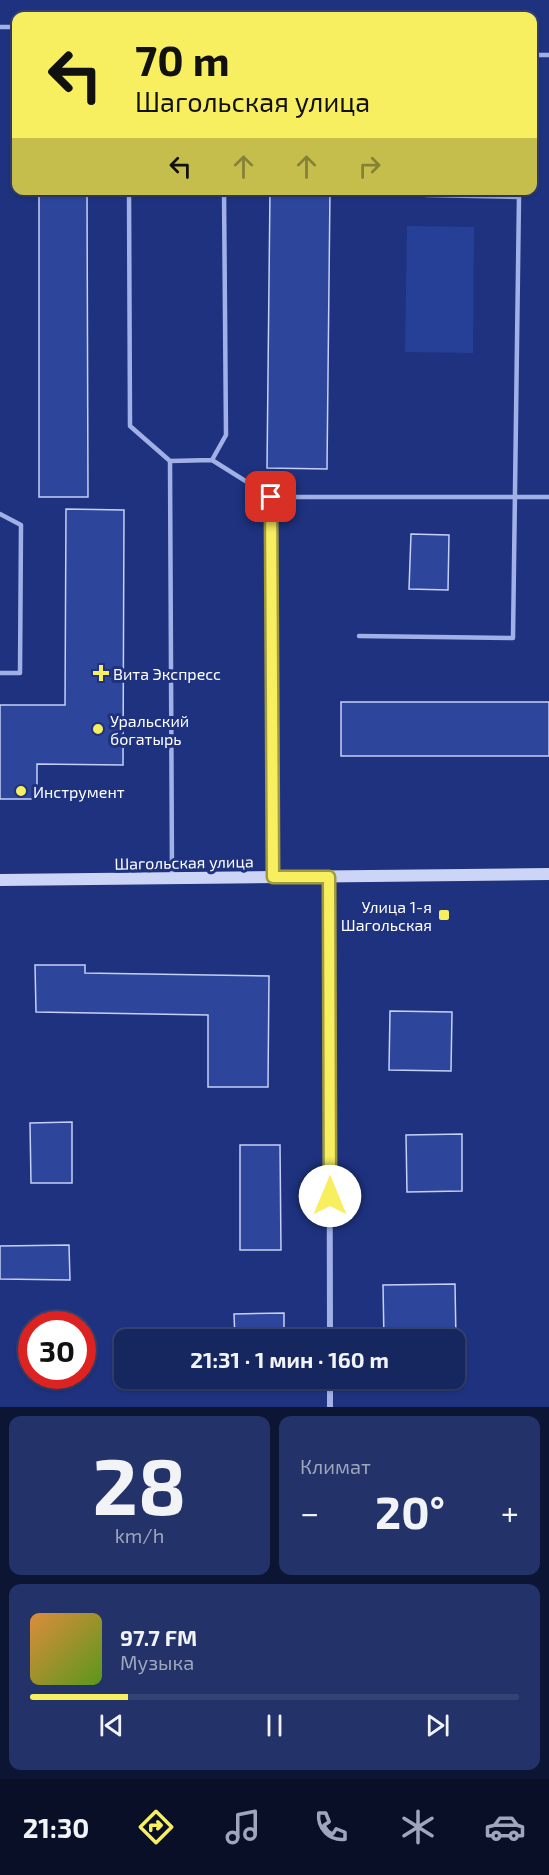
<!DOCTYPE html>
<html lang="ru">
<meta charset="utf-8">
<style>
body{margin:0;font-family:"Exo 2",sans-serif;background:#233268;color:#f1f3f6;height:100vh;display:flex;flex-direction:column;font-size:22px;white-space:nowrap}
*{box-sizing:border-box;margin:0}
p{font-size:20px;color:#9ea5bd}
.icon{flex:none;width:33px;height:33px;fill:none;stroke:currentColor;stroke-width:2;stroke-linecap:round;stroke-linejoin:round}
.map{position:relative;height:1407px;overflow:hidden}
.drawer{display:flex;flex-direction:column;gap:9px;padding:9px;background:#0c1534;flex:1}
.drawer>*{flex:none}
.guide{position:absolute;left:12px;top:12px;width:525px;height:183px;border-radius:12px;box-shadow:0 2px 4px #0004,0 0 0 2px #354374;background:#f7ee60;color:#111;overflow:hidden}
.speed{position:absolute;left:18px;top:1311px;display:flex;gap:12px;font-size:30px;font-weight:700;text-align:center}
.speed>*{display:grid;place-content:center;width:78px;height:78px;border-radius:50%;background:#16265f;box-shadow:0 2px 4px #0004,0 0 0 2px #354374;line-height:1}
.speed .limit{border:9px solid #d22;background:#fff;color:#111}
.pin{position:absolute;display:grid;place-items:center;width:51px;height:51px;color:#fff;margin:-26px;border-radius:12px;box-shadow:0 3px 9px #0006}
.me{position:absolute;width:66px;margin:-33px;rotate:0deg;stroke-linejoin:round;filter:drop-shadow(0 0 4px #0008)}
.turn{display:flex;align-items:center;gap:21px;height:126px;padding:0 24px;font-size:27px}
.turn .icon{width:78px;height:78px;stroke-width:2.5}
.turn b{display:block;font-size:42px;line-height:51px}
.lanes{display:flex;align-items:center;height:57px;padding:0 24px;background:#0003;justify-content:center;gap:30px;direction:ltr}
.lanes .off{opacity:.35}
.big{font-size:45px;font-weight:700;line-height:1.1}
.drawer .widget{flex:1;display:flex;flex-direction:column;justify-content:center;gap:9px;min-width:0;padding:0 21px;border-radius:12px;background:#233268}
.drawer .dial{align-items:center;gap:0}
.dial b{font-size:78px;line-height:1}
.song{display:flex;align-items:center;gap:18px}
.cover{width:72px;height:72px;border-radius:9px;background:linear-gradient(135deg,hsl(30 70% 55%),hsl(90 70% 35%))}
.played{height:6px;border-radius:3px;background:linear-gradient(90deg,#f7ee60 20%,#354374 20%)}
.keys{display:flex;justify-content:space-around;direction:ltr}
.heat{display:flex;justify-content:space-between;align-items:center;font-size:33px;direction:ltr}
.drawer .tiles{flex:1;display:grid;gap:9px;grid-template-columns:1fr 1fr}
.widget:last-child{grid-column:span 2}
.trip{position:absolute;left:114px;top:1329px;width:351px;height:60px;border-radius:12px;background:#16265f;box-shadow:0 2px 4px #0004,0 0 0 2px #354374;font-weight:700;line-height:60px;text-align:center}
.dock{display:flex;height:96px;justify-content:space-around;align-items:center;background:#090f26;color:#9ea5bd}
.dock .icon{width:42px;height:42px}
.dock .on{color:#f7ee60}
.dock b{font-size:27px;color:#f1f3f6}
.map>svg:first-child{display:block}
.green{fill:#274097}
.building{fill:#2d469c;stroke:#c5d0f6;stroke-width:1.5}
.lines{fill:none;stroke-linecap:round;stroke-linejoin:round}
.lane{stroke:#a1b1e8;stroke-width:4.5}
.street{stroke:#a1b1e8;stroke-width:6}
.secondary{stroke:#ccd5f6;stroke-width:12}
.route-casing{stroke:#a19b3e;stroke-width:15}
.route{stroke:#f7ee60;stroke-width:10}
.poi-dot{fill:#f7ee60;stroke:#1e327f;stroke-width:2}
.labels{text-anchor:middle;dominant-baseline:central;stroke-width:6;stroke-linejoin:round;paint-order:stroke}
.poi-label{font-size:16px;fill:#fff;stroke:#1e327f;text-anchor:start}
.street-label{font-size:16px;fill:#fff;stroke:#1e327f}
</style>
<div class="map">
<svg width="549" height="1407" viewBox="0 0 549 1407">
<rect width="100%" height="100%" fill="#1e327f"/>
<path class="green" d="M407,226L474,227L473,353L405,352Z"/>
<path class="building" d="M39,190H87L88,497H39Z
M270,190H330L327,469L267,468Z
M66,509L124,510L123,765L37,764V799H0V705H65Z
M411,534L449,535L448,590L409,589Z
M341,702H549V756H341Z
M35,965H85V973L269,976L268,1087H208V1015L36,1012Z
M390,1011L452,1012L451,1071L389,1070Z
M72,1122V1183H31L30,1123Z
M462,1134V1191L407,1192L406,1135Z
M240,1145H280L281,1250H240Z
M69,1245L70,1280L0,1279V1246Z
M455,1284L456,1340H384L383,1285Z
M284,1313V1340H235L234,1314Z"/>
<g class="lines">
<path class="lane" d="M0,27H16
M532,55H549
M129,190L130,426L170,461L172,876
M212,460L226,435L224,190
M170,461L212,460L271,497H549
M271,497L272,876
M0,514L21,525L20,673H0
M359,636L513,638L519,197L426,195V190"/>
<path class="street" d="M329,877L330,1340
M330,1378V1407"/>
<path class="secondary" d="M0,880L549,874"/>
</g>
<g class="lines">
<defs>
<path id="route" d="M271,497L273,877H329L330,1196"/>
</defs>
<use href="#route" class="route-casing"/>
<use href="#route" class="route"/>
</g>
<g class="poi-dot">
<path d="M98 664h6v6h6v6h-6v6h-6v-6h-6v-6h6z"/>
<circle cx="98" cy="729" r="6"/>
<circle cx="21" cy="791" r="6"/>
<rect x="438" y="909" width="12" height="12" rx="3"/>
</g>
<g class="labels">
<g class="poi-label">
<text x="113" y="673">Вита Экспресс</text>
<text x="110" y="720">Уральский<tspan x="110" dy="18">богатырь</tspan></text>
<text x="33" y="791">Инструмент</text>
<text x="432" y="906" text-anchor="end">Улица 1-я<tspan x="432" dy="18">Шагольская</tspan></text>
</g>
<g class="street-label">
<text transform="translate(184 862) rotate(-1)">Шагольская улица</text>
</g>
</g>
</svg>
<div class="speed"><div class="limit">30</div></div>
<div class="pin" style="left:271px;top:497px;background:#d93025"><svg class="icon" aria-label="arrive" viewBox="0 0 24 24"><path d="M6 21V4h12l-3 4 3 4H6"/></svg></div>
<svg class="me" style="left:330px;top:1196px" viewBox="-20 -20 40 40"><circle r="19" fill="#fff"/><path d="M0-13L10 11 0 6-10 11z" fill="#f7ee60"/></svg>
<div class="trip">21:31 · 1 мин · 160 m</div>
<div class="guide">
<div class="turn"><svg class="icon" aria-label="left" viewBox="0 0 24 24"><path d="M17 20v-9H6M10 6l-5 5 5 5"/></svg><div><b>70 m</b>Шагольская улица</div></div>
<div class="lanes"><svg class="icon" aria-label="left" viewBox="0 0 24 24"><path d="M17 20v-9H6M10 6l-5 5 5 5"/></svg><svg class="icon off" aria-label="ahead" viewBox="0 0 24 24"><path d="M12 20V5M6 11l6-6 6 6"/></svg><svg class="icon off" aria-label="ahead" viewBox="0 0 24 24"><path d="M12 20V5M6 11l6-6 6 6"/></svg><svg class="icon off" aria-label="right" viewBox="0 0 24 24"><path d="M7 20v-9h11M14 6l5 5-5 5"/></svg></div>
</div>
</div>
<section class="drawer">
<div class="tiles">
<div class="widget dial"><b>28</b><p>km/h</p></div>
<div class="widget"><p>Климат</p>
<div class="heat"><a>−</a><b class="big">20°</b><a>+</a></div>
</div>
<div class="widget">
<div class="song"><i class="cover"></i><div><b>97.7 FM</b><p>Музыка</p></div></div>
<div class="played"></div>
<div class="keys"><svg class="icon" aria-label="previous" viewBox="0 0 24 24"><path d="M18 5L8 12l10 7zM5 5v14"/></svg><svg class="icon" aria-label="pause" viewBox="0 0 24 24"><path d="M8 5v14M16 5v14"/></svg><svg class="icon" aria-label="next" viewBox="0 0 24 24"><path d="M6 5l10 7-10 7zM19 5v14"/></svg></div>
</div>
</div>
</section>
<nav class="dock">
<b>21:30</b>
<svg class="icon on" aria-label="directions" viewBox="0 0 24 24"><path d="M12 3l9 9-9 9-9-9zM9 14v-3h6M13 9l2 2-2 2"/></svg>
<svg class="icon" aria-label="music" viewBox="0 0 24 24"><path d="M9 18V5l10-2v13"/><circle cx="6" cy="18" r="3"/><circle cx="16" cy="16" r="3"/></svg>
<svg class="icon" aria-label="phone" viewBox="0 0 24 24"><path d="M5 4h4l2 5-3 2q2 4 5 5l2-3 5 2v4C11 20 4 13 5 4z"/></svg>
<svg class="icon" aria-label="climate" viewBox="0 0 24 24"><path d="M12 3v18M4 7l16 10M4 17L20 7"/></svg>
<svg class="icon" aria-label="car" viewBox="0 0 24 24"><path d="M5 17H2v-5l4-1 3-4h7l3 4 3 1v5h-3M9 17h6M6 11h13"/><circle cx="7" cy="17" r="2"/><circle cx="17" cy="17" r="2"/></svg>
</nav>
